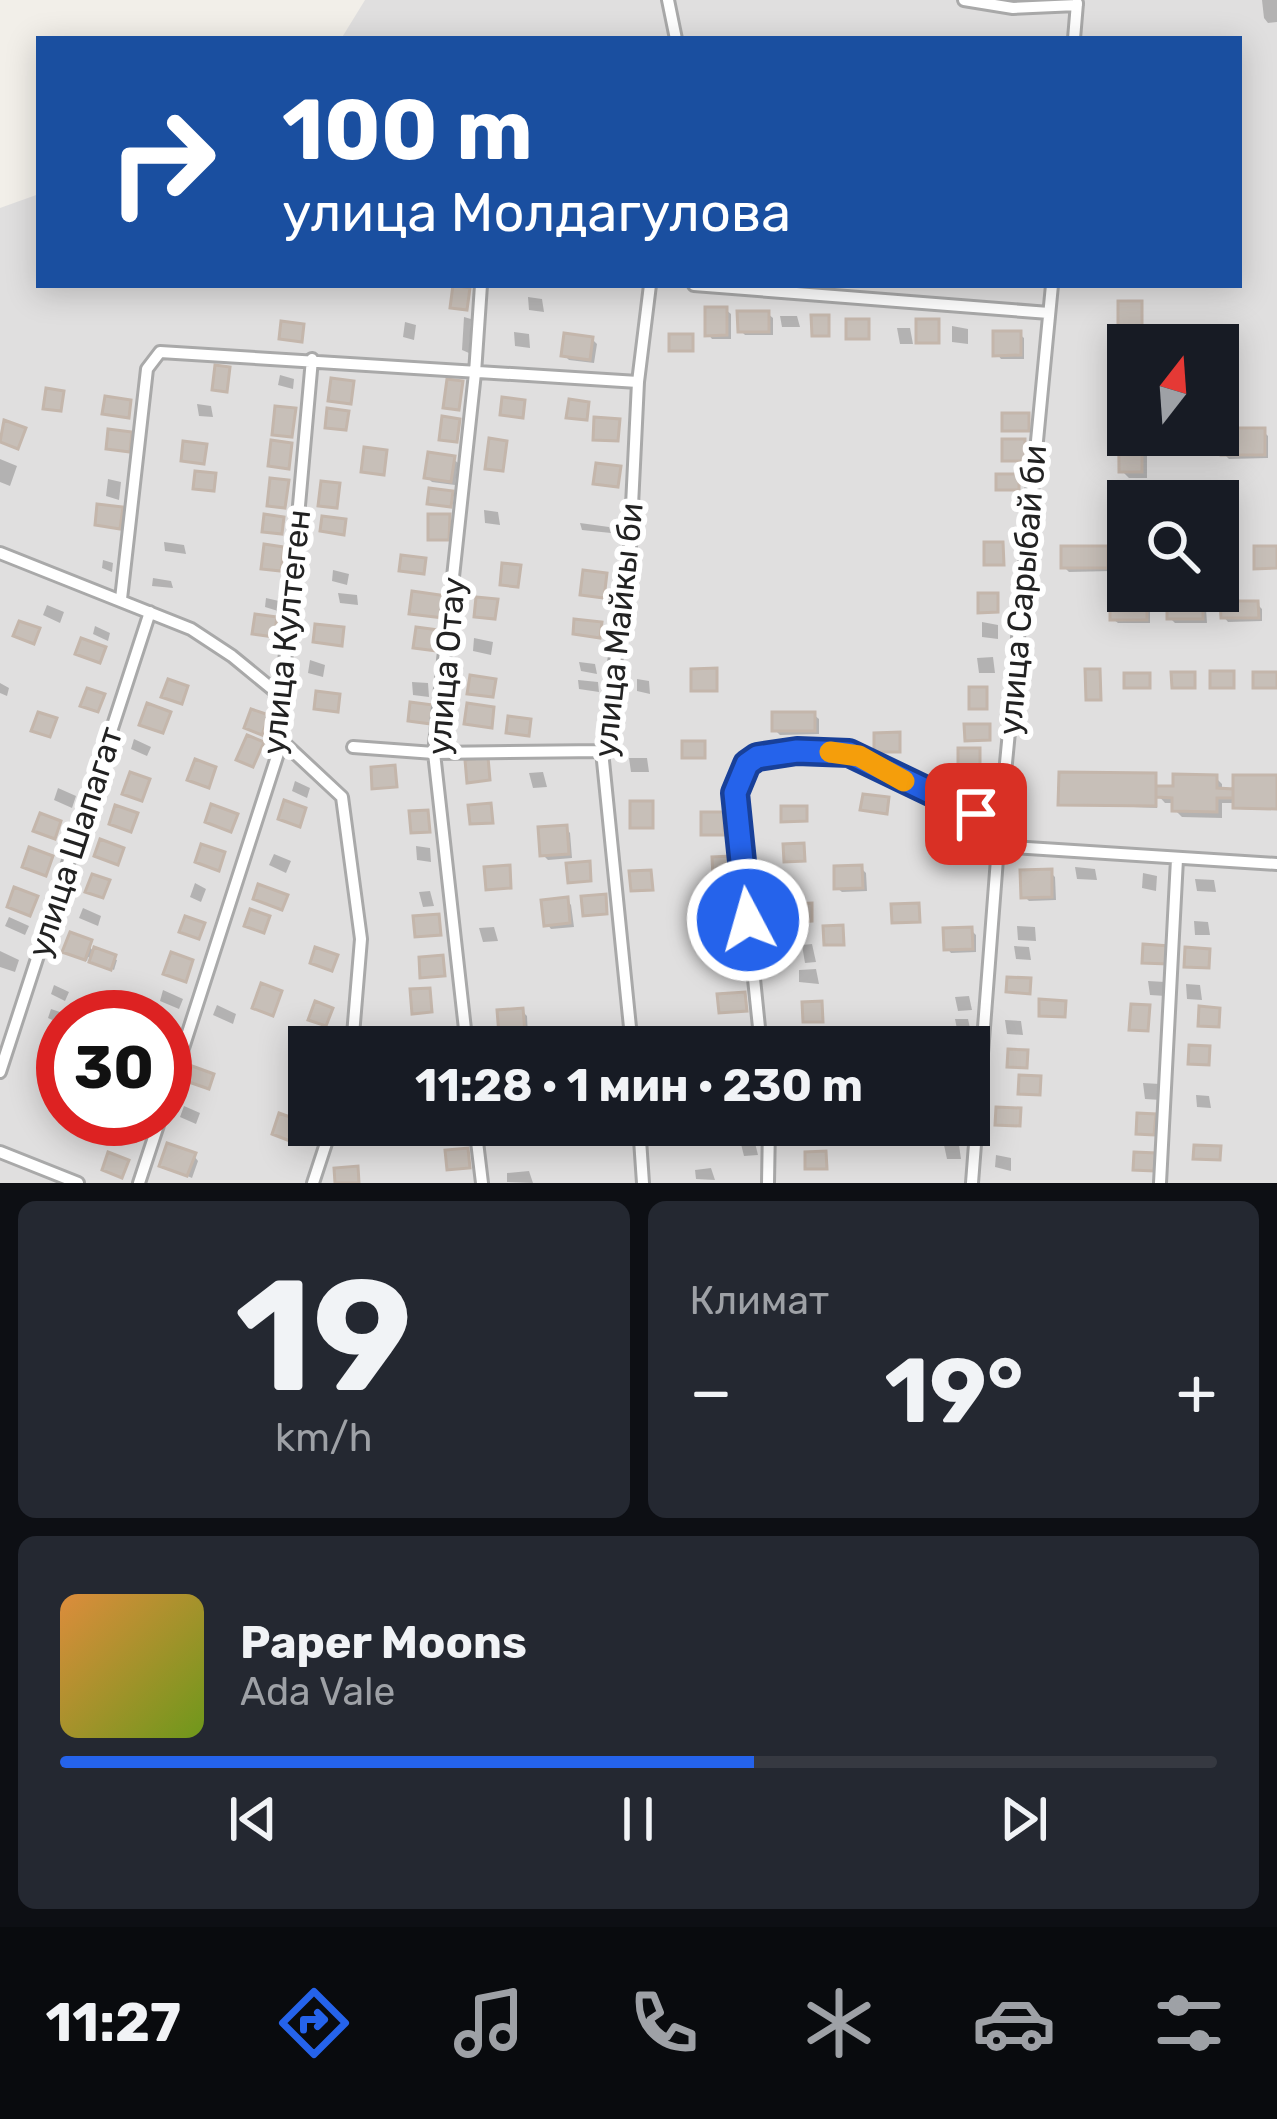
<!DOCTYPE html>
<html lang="ru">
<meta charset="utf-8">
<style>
body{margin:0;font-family:Rubik,sans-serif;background:#242831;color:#f1f3f6;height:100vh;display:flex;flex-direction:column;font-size:45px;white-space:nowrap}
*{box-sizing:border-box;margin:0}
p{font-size:39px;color:#9ea1a6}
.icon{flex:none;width:66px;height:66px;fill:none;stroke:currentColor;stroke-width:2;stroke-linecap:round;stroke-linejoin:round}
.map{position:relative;height:1183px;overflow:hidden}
.panel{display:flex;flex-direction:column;gap:18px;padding:18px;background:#0d0f14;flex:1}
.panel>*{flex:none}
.hud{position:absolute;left:36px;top:36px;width:1206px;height:252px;border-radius:0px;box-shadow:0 6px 30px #0003;background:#1a4fa0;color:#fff;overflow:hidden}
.needle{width:78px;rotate:17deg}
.controls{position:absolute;left:1107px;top:324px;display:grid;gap:24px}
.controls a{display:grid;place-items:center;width:132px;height:132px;border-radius:0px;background:#171b24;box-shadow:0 6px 30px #0003;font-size:60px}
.speed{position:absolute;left:36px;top:990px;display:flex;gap:24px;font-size:60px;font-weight:700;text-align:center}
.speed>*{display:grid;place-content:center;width:156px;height:156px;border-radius:50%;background:#171b24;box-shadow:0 6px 30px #0003;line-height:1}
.speed .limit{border:18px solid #d22;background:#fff;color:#111}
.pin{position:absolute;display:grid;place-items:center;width:102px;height:102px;color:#fff;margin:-51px;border-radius:24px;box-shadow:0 6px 18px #0006}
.me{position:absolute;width:132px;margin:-66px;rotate:354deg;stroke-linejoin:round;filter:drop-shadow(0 0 9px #0008)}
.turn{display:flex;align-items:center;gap:42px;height:252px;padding:0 48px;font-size:54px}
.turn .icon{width:156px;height:156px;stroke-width:2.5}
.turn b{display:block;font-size:84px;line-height:102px}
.big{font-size:90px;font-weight:700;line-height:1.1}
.panel .widget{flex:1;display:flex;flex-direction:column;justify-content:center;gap:18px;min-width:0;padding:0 42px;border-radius:18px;background:#242831}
.panel .dial{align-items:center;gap:0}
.dial b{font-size:156px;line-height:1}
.song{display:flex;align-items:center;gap:36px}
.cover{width:144px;height:144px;border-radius:18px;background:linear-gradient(135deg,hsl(30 70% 55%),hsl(80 70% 35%))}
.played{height:12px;border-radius:6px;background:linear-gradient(90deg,#2563eb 60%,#363941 60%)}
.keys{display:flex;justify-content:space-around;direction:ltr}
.heat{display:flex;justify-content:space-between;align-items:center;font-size:66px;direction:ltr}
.panel .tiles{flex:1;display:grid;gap:18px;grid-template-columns:1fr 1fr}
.widget:last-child{grid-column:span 2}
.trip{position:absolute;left:288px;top:1026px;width:702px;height:120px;border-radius:0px;background:#171b24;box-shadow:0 6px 30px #0003;font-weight:700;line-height:120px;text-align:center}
.tabs{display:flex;height:192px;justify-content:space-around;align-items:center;background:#090b0e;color:#9ea1a6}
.tabs .icon{width:84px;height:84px}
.tabs .active{color:#2563eb}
.tabs b{font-size:54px;color:#f1f3f6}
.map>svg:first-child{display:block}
.residential{fill:#e0dfdf;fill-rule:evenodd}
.shadow{fill:#0003}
.building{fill:#c7bfb8;stroke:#c4b6ab;stroke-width:3}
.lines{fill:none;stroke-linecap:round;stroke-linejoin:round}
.minor-casing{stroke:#a9a9a9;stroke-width:16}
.minor{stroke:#fff;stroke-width:10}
.route-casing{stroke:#184099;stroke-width:30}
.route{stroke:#2563eb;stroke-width:21}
.slow{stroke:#f59e0b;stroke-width:21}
.labels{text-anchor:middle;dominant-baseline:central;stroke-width:12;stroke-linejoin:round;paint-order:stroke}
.street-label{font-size:33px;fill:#222;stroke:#fff}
</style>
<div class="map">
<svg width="1277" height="1183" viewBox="0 0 1277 1183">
<rect width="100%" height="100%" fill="#f2efe9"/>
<path class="residential" d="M365,0H1277V1183H0V208L39,194V285H1239V39H341ZM1128,345H1218V435H1128ZM1128,501H1218V591H1128ZM63,1017H165V1119H63ZM309,1047H969V1125H309Z"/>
<path class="shadow" d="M1262,0H1277V22L1268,23L1264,18Z
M528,297L542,299L544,312L529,310Z
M726,310L731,314V339H712L708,334Z
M768,314L773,318V335H745L741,331Z
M780,316H797L800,327H782Z
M464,317L471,319L469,353L462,350Z
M405,322L416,325L414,340L403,337Z
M952,326L968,329V344L952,342Z
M897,328H910L913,344H900Z
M514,332L529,334L530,348L515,346Z
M1019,334L1024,338V359H1001L997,354Z
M592,339L597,344L594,363L569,360L564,355Z
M1128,350V435H1147V478H1129L1122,471Z
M1218,370L1225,375V396H1218Z
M280,375L294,379L293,389L278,385Z
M197,404L211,406L213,417L199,416Z
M1263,431L1268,436V458L1229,459L1224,454Z
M0,459L17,466L10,486L0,482Z
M453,459L458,463L455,485L432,482L427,477Z
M108,479L121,482L119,500L106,496Z
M484,510L498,512L500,525L485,523Z
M580,523L609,527L611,533L582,530Z
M1126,531L1128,561L1115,563L1111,558V571L1069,572L1064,567L1106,549L1115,558Z
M164,542L184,545L186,554L165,551Z
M1218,548H1231L1235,553V570H1218Z
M103,560L113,563L112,572L102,568Z
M333,570L349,574L347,585L332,581Z
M153,578L171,581L173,588L152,586Z
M338,593L357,595L358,605L340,603Z
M266,598L279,601L278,611L265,607Z
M1202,604L1206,609L1207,623H1175L1170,618Z
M1257,604L1262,609V621L1228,622L1224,617Z
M47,605L64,612L60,623L43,615Z
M1145,606L1150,610V623H1118L1113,619Z
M982,622L998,625V639L982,637Z
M95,626L110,633L108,641L93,634Z
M474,638L493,642L491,655L473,651Z
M993,657L995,673H979L977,658Z
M310,660L325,665L323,677L308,673Z
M579,662L595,664L597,674L581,671Z
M637,679L649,681L650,694L637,691Z
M578,680L598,682L599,692L579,689Z
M412,682L428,683L429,697L413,695Z
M0,683L9,688L7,696L0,693Z
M814,715L819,719V734L780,735L775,730Z
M134,739L151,747L147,756L131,749Z
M629,758H647L649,772H631Z
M543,772L547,787L533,788L529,773Z
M1155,776L1157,789L1216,778L1222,784V792L1277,778V810L1238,809L1236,803H1222V818L1182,817L1175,810V803H1165L1157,794V808L1062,804Z
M295,781L310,788L307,798L292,791Z
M58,788L76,796L72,808L54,800Z
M566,828L570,833L572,858L548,860L543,855Z
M416,846L430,848L431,862L417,860Z
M274,854L291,861L286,873L269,865Z
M1075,867L1095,869L1097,880L1077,879Z
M861,868L866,873L867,891L842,892L837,888Z
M1050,872L1055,877L1056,900L1029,901L1024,896Z
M1143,873L1157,876L1156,891L1142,888Z
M1195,879L1214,880L1216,892L1197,891Z
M195,883L206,889L201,902L190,897Z
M430,891L434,906L423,907L419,892Z
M567,900L571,905L574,927L551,929L547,924Z
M83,908L101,916L98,926L79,918Z
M9,917L29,926L25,935L5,926Z
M1194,921L1208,922L1210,935H1195Z
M1017,926L1035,927L1036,941L1018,940Z
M494,927L498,941L483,942L479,928Z
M971,930L976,935V952L951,953L947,948Z
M90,943L91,949L117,960L114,970L88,957L87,961L68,953Z
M812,944L816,962L805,963L802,945Z
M1014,946L1029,947L1031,960L1016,959Z
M0,951L19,960L15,972L0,967Z
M740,958L744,974L729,975L725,959Z
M816,969L819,984L799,982V970Z
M1148,981L1165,982L1166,996L1150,995Z
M1186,984L1200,985L1202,1000L1187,999Z
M54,985L69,992L65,1001L51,994Z
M163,990L183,999L179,1009L160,1001Z
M969,996L972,1010L958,1011L955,997Z
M217,1005L236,1014L233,1024L213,1015Z
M51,1009L75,1017H63V1025L48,1018Z
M522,1011L527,1016L528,1037L507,1038L502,1034Z
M955,1019H968L971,1033L958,1034Z
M1005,1020L1021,1021L1023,1035L1007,1034Z
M747,1040L749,1047H725V1041Z
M303,1050L309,1052V1070L297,1064Z
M1143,1083L1160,1084L1162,1100L1145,1099Z
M1196,1095L1209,1096L1211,1108L1197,1107Z
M184,1106L200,1113L196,1124L180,1117Z
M428,1125H449L451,1135L432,1138Z
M890,1125H915V1138L892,1139Z
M754,1139L758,1155L744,1156L740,1140Z
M944,1145H959L961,1159H947Z
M996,1155L1011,1158V1171L995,1167Z
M194,1156L198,1161L192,1178L162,1165Z
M711,1168L715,1180L696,1179L695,1170Z
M529,1171L533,1183L507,1182V1173Z"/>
<path class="building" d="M453,285L470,288L467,310L450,308Z
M1118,301H1142V326H1118Z
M705,307H727V335L705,336Z
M737,311H769V332H738Z
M811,315H829V336H812Z
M846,319H869V339H846Z
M916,319H939V343H916Z
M281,321L304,324L302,342L279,339Z
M993,331H1021V355L993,356Z
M564,333L593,337L590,360L561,356Z
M669,334H693V351H669Z
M1118,347H1128V435H1142V472H1119Z
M215,365L230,367L227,392L212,390Z
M331,378L354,381L351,404L328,401Z
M447,379L463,381L459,410L443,408Z
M46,388L64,391L61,411L43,409Z
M105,396L131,400L129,418L102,414Z
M502,397L525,400L523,418L500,415Z
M569,399L589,402L587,420L566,418Z
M275,406L296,408L292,437L272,435Z
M327,408L349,411L346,430L325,428Z
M1002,413H1029V431H1002Z
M442,416L460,419L457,442L439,440Z
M594,417L620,419L618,441L593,440Z
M4,420L26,428L18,449L0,442Z
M1221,428H1265V455H1221Z
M108,429L132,432L130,452L106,449Z
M489,438L507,441L503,471L485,469Z
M1002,439H1025V461H1002Z
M271,440L292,443L289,469L268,466Z
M183,441L207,444L204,464L181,461Z
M364,447L387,450L384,475L361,472Z
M428,452L455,456L451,482L424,478Z
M596,463L621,466L618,487L593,484Z
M195,471L216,473L214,491L193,489Z
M996,474H1019V490H996Z
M270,478L289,480L285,508L267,506Z
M321,481L340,483L337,508L318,506Z
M429,488L453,491L451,507L427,504Z
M97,504L123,507L120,529L95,525Z
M264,514L284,517L282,534L262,532Z
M428,514H450L449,540H428Z
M322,516L346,519L344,535L320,531Z
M1112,528H1127L1128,564H1112Z
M984,542H1003L1004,565H984Z
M264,544L284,547L281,571L261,569Z
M1061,546H1108V568H1061Z
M1254,546H1277V568L1254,569Z
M401,555L426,558L424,574L399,571Z
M502,563L521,565L518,587L500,585Z
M583,570L607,573L604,598L580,595Z
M412,591L447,596L444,618L409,614Z
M978,593H998V612L978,613Z
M476,597L498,599L495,619L474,617Z
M1167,601H1203V619H1167Z
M1220,601H1258L1259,618H1221Z
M1110,603H1147V620H1110Z
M255,614L277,617L274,637L252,634Z
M574,619L602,622L600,638L573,634Z
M19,621L40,628L34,644L13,636Z
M315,624L344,627L342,646L313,642Z
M416,627L439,630L437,651L413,648Z
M81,638L106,647L100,663L75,654Z
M717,668V691H691V669Z
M1085,669H1100L1101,700H1086Z
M1210,671H1234V688H1210Z
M1171,672H1195V688H1172Z
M1253,672H1277V688H1253Z
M1124,673H1150V688H1124Z
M470,675L496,679L493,697L467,694Z
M168,679L188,686L182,704L161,697Z
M969,687H987V709H969Z
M87,688L105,694L98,712L80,706Z
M316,691L340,694L338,712L314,709Z
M410,702L433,705L431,724L408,721Z
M147,703L171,712L163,733L139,725Z
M467,703L494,707L492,728L464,724Z
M251,709L269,715L262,735L244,728Z
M38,712L57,718L50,737L31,731Z
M772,712H815V731H772Z
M508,716L531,719L529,736L506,733Z
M964,724H990V740L965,741Z
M900,732V752H874V733Z
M247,735L264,742L253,767L236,760Z
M682,741H705V758H682Z
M958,748H980V768H958Z
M488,757L490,780L467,783L465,760Z
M195,759L216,767L209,788L187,780Z
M395,765L397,787L372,789L371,767Z
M130,772L150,779L142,801L122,794Z
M1059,772L1156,773V806L1058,805Z
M1173,774L1217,775V788L1233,789V798H1217V812L1172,811V798L1156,797V786H1173Z
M1233,775H1277V809L1233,808Z
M863,794L889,797L887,814L860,810Z
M284,800L306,808L300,827L278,819Z
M630,801H653V828H630Z
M491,803L493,823L470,824L468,805Z
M211,804L238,814L231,832L205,822Z
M115,805L138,813L131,832L109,824Z
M781,806H807V821L781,822Z
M428,810L430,832L411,833L409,811Z
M701,812H724V835H701Z
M40,813L61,821L55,839L33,831Z
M941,814L962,817L959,836L938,833Z
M567,825L569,854L540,856L538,827Z
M100,839L124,848L118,865L94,856Z
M804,843L805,861L784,862L783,844Z
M201,844L225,852L219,871L195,862Z
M29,847L53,856L46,876L22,867Z
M731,856L732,876L713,877L712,857Z
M590,861L591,881L568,883L566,863Z
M510,865L511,888L486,890L484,867Z
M862,865L863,888L834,889V866Z
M1052,869V897L1021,898L1020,870Z
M651,870L653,890L631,891L629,871Z
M92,874L110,880L103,898L85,892Z
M258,884L288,895L282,910L253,899Z
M14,887L38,896L30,916L7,907Z
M606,894L607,914L583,916L581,896Z
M568,897L570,923L544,926L541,900Z
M734,897L735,913L711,915L710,899Z
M812,903V921L792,922L791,904Z
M919,903L920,922L892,923L891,904Z
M250,909L270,916L264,933L244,926Z
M439,914L441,935L415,937L413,916Z
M185,916L205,923L199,939L179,932Z
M843,925L844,945H824L823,926Z
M719,927L721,947L700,948L698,929Z
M972,927L973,949L944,950L943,928Z
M70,932L92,940L85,960L62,952Z
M1143,944L1169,946L1168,964L1142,963Z
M94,947L116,955L111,970L89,962Z
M315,947L338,955L332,971L310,963Z
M1185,947L1210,949L1209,968L1184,967Z
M171,952L193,960L186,982L163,974Z
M443,955L445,976L420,978L419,957Z
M1007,977L1031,978L1030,994L1006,992Z
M261,983L282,991L273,1016L252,1008Z
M430,988L432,1012L412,1014L410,989Z
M745,992L747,1011L719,1013L717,994Z
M1039,999L1066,1001L1065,1017L1039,1016Z
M315,1001L333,1008L326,1026L308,1020Z
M822,1001L823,1022H803L802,1002Z
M1131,1004L1150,1005L1148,1031L1129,1030Z
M1199,1006L1220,1008L1219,1027L1198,1026Z
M523,1008L525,1033L499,1035L497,1010Z
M1189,1045L1210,1046L1209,1065L1188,1064Z
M1008,1049L1028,1050L1027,1068L1007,1067Z
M192,1066L214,1074L209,1089L186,1081Z
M1019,1075L1041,1076L1040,1095L1018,1094Z
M996,1107L1021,1108L1020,1126L995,1125Z
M279,1113L298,1120L290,1141L272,1134Z
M1137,1113L1156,1114L1154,1135L1136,1134Z
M113,1119L143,1123L136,1141L109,1131Z
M167,1143L196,1153L187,1176L159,1166Z
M1194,1145L1221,1146L1220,1160L1193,1159Z
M468,1148L470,1168L447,1170L445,1150Z
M826,1151L827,1169H805V1152Z
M108,1152L129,1160L122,1178L102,1170Z
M1134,1152L1156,1153L1154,1171L1133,1170Z
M358,1166L359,1183H335L334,1168Z"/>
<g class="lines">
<defs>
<path id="minor" d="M668,0L676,39
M964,0L1013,8L1077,5
M1074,39L1077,3
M694,285L1049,313
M0,553L191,629L232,656L282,697
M121,599L147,369L160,352L638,382
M282,741L342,797L361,939L352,1047
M353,747L434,753L602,751
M467,1047L434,753L475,373L481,285
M632,1047L602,751L629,568L638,382L650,285
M761,1047L735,793L747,764L757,757L797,751L849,753L976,815L984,821L998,846L1277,864
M0,1072L150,612
M165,1104L282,741V697L312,359
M475,1125L482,1183
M639,1125L643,1183
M0,1152L78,1183
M139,1183L160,1119
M313,1183L332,1125
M768,1183L769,1125
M972,1183L998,846L1052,285
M1160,1183L1177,859"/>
</defs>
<use href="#minor" class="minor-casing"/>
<use href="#minor" class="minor"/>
</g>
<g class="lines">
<defs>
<path id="route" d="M748,920L735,793L747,764L757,757L797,751L849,753L976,814"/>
</defs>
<use href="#route" class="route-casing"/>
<use href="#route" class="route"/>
<path class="slow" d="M830,752L859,756L904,781"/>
</g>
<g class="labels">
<g class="street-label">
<text transform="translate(1022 590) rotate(-85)">улица Сарыбай би</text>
<text transform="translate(618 630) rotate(-84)">улица Майкы би</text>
<text transform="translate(286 632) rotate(-84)">улица Култеген</text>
<text transform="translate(446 666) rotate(-85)">улица Отау</text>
<text transform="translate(75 842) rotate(-72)">улица Шапагат</text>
</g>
</g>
</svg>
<div class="controls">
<a><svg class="needle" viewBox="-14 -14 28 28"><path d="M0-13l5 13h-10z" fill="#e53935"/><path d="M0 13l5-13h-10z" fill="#9ea1a6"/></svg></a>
<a><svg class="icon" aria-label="search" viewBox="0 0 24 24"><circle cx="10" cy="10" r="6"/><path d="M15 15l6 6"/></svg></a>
</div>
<div class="speed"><div class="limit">30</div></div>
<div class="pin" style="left:976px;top:814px;background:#d93025"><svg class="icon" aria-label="arrive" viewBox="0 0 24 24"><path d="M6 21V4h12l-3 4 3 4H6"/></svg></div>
<svg class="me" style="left:748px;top:920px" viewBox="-20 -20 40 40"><circle r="17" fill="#2563eb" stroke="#fff" stroke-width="3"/><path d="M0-11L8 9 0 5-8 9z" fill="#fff"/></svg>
<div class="trip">11:28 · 1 мин · 230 m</div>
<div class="hud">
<div class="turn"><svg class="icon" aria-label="right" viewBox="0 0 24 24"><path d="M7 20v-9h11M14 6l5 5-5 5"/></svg><div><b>100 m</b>улица Молдагулова</div></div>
</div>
</div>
<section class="panel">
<div class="tiles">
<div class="widget dial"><b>19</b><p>km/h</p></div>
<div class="widget"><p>Климат</p>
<div class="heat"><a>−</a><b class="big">19°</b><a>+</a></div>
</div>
<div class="widget">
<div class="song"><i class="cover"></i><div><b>Paper Moons</b><p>Ada Vale</p></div></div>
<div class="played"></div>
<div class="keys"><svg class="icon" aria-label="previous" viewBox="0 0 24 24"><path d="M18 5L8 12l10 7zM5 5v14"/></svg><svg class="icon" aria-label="pause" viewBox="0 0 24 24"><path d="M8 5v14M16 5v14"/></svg><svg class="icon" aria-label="next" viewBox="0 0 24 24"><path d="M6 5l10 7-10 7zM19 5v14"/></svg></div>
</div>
</div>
</section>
<nav class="tabs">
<b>11:27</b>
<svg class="icon active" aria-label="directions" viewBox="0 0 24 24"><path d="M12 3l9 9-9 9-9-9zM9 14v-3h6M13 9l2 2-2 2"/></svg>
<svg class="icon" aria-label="music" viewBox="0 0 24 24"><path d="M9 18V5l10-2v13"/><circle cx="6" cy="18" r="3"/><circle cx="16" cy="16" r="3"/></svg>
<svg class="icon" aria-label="phone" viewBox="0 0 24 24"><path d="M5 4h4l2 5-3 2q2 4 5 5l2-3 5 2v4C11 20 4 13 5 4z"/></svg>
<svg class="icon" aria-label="climate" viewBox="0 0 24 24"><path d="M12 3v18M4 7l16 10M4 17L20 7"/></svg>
<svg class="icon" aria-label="car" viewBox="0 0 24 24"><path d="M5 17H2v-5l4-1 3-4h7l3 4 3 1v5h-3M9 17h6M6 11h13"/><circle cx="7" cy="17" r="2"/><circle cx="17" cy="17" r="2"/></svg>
<svg class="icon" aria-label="filters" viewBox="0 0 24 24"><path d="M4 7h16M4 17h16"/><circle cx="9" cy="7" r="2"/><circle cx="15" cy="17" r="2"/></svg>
</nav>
